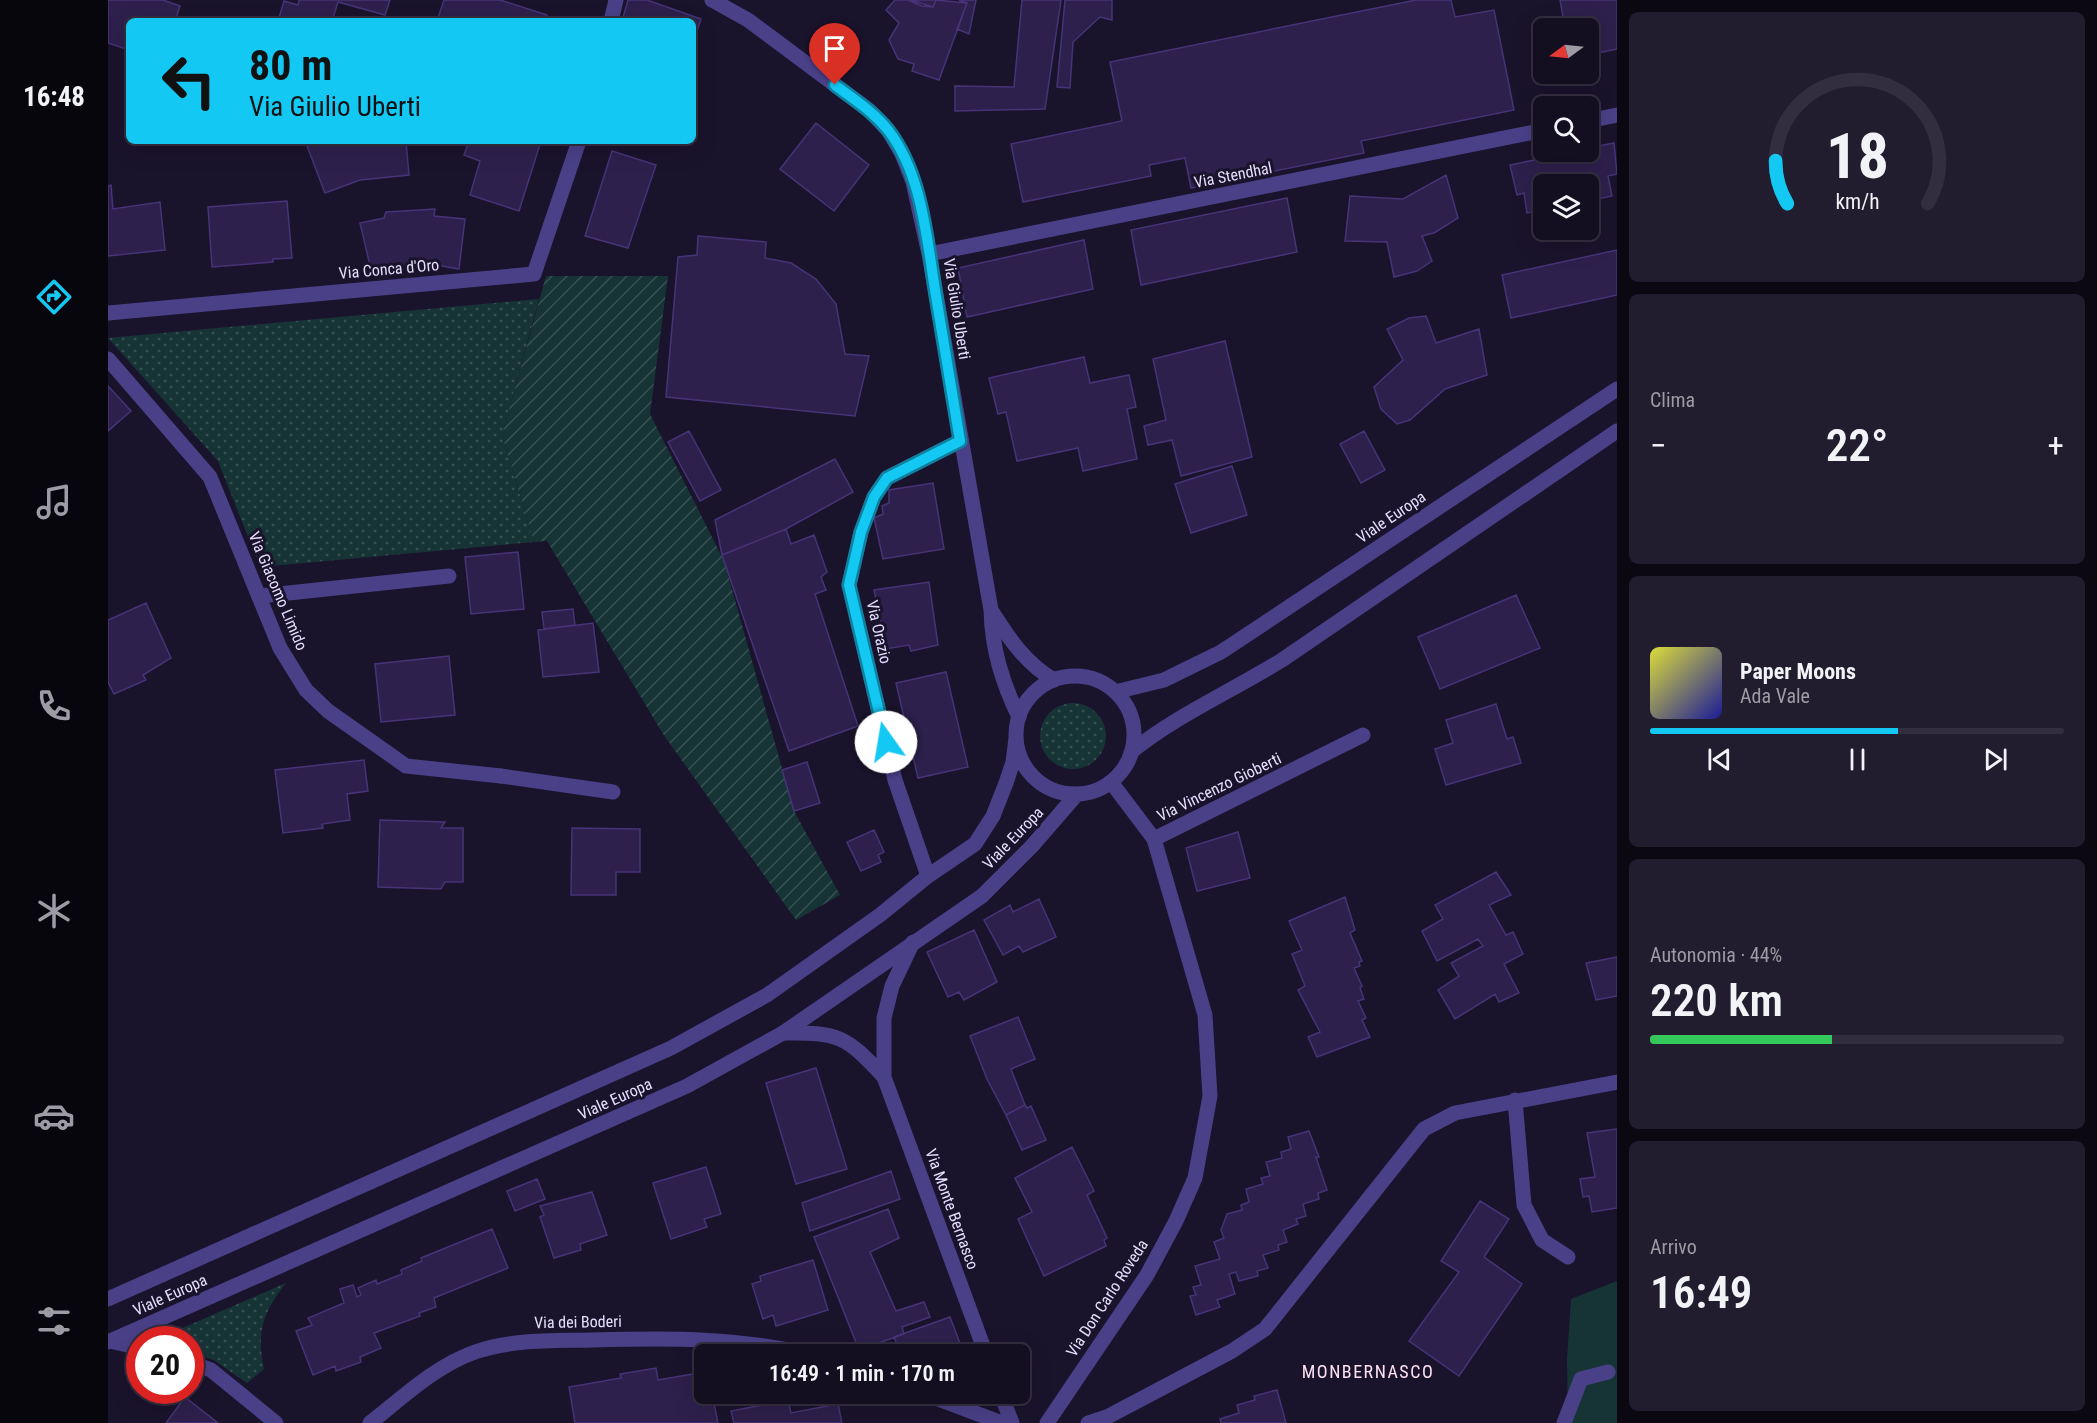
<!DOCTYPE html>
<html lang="it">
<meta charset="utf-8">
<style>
body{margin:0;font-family:"Roboto Condensed",sans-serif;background:#211c2e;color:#f1f3f6;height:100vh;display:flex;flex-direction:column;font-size:22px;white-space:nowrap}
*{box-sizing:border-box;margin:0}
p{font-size:20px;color:#9d9ca5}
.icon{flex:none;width:33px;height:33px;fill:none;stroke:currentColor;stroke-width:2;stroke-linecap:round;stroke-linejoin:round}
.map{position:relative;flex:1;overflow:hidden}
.panel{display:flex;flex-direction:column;gap:12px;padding:12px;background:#0b0812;width:480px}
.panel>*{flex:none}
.top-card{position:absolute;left:18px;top:18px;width:570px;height:126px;border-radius:9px;box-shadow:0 6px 24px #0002,0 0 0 2px #332e3f;background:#14c8f4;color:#111;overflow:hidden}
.needle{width:39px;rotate:255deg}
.tools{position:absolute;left:1425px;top:18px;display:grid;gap:12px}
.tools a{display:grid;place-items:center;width:66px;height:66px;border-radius:9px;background:#140e21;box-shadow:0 6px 24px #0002,0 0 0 2px #332e3f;font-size:30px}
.speed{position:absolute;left:18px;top:1326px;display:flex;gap:12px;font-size:30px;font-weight:700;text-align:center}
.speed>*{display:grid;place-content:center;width:78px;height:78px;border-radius:50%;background:#140e21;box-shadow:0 6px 24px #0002,0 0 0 2px #332e3f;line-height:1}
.speed .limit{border:9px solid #d22;background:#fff;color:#111}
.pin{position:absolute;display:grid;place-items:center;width:51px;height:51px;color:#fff;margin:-62px -26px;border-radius:50% 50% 50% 0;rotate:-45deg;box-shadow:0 0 6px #0007}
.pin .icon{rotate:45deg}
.me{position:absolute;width:66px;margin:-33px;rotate:347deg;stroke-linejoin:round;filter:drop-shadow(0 0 4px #0008)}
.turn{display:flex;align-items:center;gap:21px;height:126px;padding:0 24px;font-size:27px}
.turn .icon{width:78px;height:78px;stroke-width:2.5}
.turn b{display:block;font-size:42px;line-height:51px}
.big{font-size:45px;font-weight:600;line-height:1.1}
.panel .widget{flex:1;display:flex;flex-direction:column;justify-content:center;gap:9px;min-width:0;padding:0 21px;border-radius:9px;background:#211c2e}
.panel .dial{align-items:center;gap:0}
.dial svg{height:156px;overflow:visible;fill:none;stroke:#332e3f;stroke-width:7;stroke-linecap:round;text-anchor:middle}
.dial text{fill:#f1f3f6;stroke:none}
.song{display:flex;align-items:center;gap:18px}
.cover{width:72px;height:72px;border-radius:9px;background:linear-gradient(135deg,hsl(60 70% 55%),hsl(240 70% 35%))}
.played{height:6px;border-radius:3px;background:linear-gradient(90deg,#14c8f4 60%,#332e3f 60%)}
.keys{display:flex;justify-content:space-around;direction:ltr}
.heat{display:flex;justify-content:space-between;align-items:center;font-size:33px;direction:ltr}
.charge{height:9px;border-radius:4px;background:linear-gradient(90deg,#34c759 44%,#332e3f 0)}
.trip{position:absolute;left:586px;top:1344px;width:336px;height:60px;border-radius:9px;background:#140e21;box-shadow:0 6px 24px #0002,0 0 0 2px #332e3f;font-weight:600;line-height:60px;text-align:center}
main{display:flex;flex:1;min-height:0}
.dock{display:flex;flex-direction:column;width:108px;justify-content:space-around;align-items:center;background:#08060d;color:#9d9ca5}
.dock .icon{width:42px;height:42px}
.dock .current{color:#14c8f4}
.dock b{font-size:27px;color:#f1f3f6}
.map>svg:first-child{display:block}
.grass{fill:url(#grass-dots)}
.park{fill:#163436}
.garden{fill:url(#garden-furrows)}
.building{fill:#2d204c;stroke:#473377;stroke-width:1.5}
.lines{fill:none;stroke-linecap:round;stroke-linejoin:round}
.service{stroke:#4a4088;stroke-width:15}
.minor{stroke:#4a4088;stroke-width:15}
.tertiary{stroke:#4a4088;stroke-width:15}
.route-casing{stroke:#0d829f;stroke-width:15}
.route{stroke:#14c8f4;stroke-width:10}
.labels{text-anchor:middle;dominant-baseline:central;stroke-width:6;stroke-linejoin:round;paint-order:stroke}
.street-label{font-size:16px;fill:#e6dffe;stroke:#1a132c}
.neighbourhood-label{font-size:18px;letter-spacing:1.5px;fill:#fee1f0;stroke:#1a132c}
</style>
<main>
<nav class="dock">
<b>16:48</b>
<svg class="icon current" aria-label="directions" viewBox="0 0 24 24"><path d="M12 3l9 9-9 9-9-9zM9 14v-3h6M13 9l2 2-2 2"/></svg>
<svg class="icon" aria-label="music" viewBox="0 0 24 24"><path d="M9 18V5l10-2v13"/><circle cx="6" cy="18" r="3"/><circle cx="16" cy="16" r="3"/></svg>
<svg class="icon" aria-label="phone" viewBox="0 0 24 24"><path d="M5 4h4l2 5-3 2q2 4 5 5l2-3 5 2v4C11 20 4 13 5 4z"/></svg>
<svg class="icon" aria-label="climate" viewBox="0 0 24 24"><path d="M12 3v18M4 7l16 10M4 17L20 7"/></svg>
<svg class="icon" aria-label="car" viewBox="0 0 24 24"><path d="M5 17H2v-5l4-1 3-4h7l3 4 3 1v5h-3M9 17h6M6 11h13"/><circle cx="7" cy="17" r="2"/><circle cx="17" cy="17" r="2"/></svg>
<svg class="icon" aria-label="filters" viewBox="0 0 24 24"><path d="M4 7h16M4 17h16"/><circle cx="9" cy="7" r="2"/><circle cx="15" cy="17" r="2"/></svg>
</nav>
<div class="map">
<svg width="1509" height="1423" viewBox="0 0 1509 1423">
<defs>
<pattern id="grass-dots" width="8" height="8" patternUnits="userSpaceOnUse" patternTransform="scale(1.5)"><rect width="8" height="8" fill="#163436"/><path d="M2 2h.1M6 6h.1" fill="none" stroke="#385154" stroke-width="1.8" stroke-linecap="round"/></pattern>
<pattern id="garden-furrows" width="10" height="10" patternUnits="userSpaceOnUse" patternTransform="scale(1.5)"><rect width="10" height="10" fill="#163436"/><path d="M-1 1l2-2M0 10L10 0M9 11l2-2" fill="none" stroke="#385154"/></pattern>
</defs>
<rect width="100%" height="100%" fill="#1a132c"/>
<path class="grass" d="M431,299L394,435L426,542L152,567L110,461L0,338Z
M932 736a33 33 0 1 1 66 0a33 33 0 1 1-66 0Z
M178,1283C155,1312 148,1332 156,1369L139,1383L107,1361L83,1351L82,1340L63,1339V1333Z"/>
<path class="park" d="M1509,1281V1423H1460L1459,1359L1463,1299Z"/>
<path class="garden" d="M438,276H560L542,414L616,561L686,811L732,895L688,920L555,734L439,541L426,542L394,435Z"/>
<path class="building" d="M0,0H55L72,6L67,21H21V50L0,43Z
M191,0H282L277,15L230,2L224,21H170L176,1L190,5Z
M336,0H392L439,15L437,21H329Z
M520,0H539L593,19L585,43V21H514Z
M787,0H800L814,6L825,7L828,0L859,3L831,80L804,71L806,64L790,59L781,40L791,23L778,10Z
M803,0H828L825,7Z
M851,0H868L861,34L849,29L859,3Z
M914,0H953L937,109L847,111V86L906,87Z
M957,0H1004V20L992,17L965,42L962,88L949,87Z
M1308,0H1343L1347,17L1386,10L1406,110L1253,141L1256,153L1083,188L1077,158L1041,165L1043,176L915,202L903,144L1014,121L1002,62Z
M1452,0H1509V49L1480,55V28H1457Z
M708,123L761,165L726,211L672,169Z
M212,141H298L301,175L252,180L217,193L199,146Z
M361,141H433L411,211L362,195L372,161L356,155Z
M1506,143L1509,174L1500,176L1504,196L1480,201V184H1436V210L1419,213L1416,193L1409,195L1402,165L1465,152H1480V148Z
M504,151L548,165L520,248L477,236Z
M1338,175L1350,218L1326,233L1314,236L1324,261L1309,271L1286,277L1279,242L1237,241L1242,196L1295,199Z
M3,185L5,209L52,202L57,250L0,256V186Z
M1179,198L1189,252L1033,285L1023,230Z
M179,201L184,258L165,259V262L104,267L100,207Z
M327,209L326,216L357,219L351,269L317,263L263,270L252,223L276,218L278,212Z
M590,236L658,242L657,258L683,263L708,279L728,304L737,354L761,356L747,416L558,397L570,257L589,255Z
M976,240L985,289L859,317L850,268Z
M1509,250V295L1403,318L1394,275Z
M1318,316L1328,343L1371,329L1379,375L1337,389L1302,420L1289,424L1273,409L1266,387L1295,360L1279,329L1301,318Z
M1117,341L1144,457L1073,476L1064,440L1040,445L1036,426L1058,420L1045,359Z
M976,357L982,383L1021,375L1028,407L1019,409L1029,459L975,471L970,448L909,461L898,412L890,414L881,378Z
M0,386L23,411L0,431Z
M581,431L613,490L592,501L560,442Z
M1256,431L1277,470L1253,483L1232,444Z
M727,459L745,492L678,529L614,555L607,520Z
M1124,466L1139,515L1083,533L1067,484Z
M825,483L836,549L775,559L766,518L775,514L774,506L781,503V490Z
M678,529L683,544L706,535L719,572L713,577L718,590L707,594L750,726L681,751L614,555Z
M410,552L416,609L363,614L357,557Z
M821,582L830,645L803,651L801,645L778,649L766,590Z
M1408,595L1432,648L1332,689L1310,637Z
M38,603L63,658L35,675L38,680L6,694L0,682V620Z
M465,609L467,625L436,629L434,612Z
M485,623L491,672L435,677L430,630Z
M341,656L347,715L273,722L267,664Z
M838,672L860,767L810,778L788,683Z
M1388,704L1399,739L1405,737L1413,763L1338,785L1327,749L1345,743L1338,720Z
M256,760L260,791L239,794L242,820L214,824L215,828L175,833L167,770Z
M699,762L712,803L686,811L674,770Z
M272,820L337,822L333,828H355V882H337L333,889L270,887Z
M464,828L532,829V872H508V895H463Z
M766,830L776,852L770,855L773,862L753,871L739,842Z
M1130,832L1142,878L1089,891L1078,848Z
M1388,872L1403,895L1381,905L1398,935L1405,932L1415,954L1396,964L1411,993L1391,1002L1387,994L1347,1019L1330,990L1351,976L1343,963L1375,946L1370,939L1329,961L1314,931L1335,919L1327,905Z
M1237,897L1247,930L1242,933L1254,961L1251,962L1252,966L1246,968L1254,986L1252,988L1256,999L1250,1001L1258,1018L1254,1020L1262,1037L1209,1057L1200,1037L1212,1032L1190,990L1197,986L1184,954L1194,950L1181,921Z
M931,899L948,937L915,952L911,946L895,955L876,920L902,905L905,912Z
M866,930L889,982L856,1000L851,992L840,997L819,952Z
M1509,957V996L1488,1000L1478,963Z
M910,1017L927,1059L903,1069L917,1105L898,1115L879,1079L862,1036Z
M708,1068L739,1169L688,1184L658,1083Z
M917,1105L919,1108L923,1106L938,1140L914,1150L898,1115Z
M1509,1129V1208L1484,1212L1481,1196L1475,1197L1472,1179L1487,1177L1479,1133Z
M1201,1131L1211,1157H1208L1219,1190L1210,1193L1211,1199L1195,1204L1198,1216L1188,1219L1190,1224L1175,1230L1179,1242L1170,1245L1171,1250L1155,1255L1160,1268L1149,1271L1150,1276L1131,1281L1128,1272L1121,1274L1127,1294L1109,1300L1112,1307L1088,1315L1082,1296L1088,1295L1085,1287L1093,1285L1087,1266L1112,1259L1106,1242L1116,1238L1113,1230L1119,1214L1134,1210L1133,1205L1141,1202L1138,1189L1155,1184L1153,1178L1162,1176L1158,1162L1174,1158L1173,1152L1183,1149L1180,1137Z
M964,1147L986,1191L979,1195L999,1238L996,1240L998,1246L936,1276L910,1219L924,1212L907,1178Z
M598,1167L613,1214L596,1219L599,1227L563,1239L545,1183Z
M783,1171L792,1199L702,1231L694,1203Z
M429,1179L437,1199L407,1211L399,1191Z
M484,1192L499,1235L472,1244L473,1250L446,1258L432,1217L436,1215L432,1206Z
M1372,1201L1401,1219L1376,1257L1414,1284L1351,1376L1301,1341L1351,1272L1333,1261Z
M780,1209L791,1238L762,1252L788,1311L816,1302L822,1317L794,1327L796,1334L751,1350L706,1237Z
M384,1229L400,1268L326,1298L328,1307L311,1313L312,1316L266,1333L273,1348L252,1357L253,1362L228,1371L227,1366L205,1375L188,1331L204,1325L200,1318L236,1303L232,1289L245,1285L249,1297L253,1295L250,1288L268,1280L269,1284L294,1274L293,1270L314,1261L313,1258Z
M705,1260L720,1310L668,1326L665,1315L655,1319L644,1284L653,1281L652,1276Z
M842,1317L856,1354H793L786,1337Z
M548,1368L550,1380L597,1372V1394H604L610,1423H467L461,1387L513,1378L512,1374Z
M1169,1390L1178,1423H1113L1112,1419L1131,1413L1129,1405L1147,1400L1146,1396Z
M77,1397L110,1423H58Z
M680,1400L683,1413L730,1404L734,1423H626L623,1411Z"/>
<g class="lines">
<path class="service" d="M152,596L341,576
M393,776L505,792
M820,876L787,780L741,585L753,532L766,497L779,478L852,441
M1456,1423L1473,1379L1500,1372"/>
<path class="minor" d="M604,0L640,20L762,111L780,130L794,154L805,182L821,254L883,610C884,649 894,682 911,717
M503,21L508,0
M1480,121L1509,115
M821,254L1436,130
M0,313L426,274L471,141
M0,359L102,477L172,648L198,690L220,711L298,766L393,776
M883,610C900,637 917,663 946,680
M1003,782L1046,839L1255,735
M805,942L784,986L776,1018V1077L878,1354
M675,1033C731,1032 738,1036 776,1077
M1407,1100L1416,1205L1434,1240L1460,1257
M2,1341L32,1348
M82,1362L103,1370L168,1423
M817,1394L894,1423
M893,1394L904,1423
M262,1423C294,1398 327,1366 367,1352C405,1339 444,1341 484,1340C560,1338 625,1337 700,1354
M939,1423L1039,1275L1068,1221L1087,1178L1102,1096L1097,1015L1046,839
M980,1423L1001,1416L1124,1351L1157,1329L1316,1129L1347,1113L1509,1082"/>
<path class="tertiary" d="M908 735a59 59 0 1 1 118 0a59 59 0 1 1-118 0Z
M1007,692L1056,680L1113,652L1509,389
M1023,752C1069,715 1124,691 1174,660L1509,431
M0,1299L563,1048L659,995L772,915L820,876L867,844L885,816L898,783L905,762L908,738
M0,1342L579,1086L675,1033L874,896L924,846L969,794"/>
</g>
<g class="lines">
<defs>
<path id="route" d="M727,85C745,99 765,111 780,130C815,175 819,242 828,296C836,344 844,393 852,441L779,478L766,497L753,532L741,585L778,742"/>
</defs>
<use href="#route" class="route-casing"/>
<use href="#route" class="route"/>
</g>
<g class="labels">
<g class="street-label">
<text transform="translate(1125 175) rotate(-11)">Via Stendhal</text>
<text transform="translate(281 269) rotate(-5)">Via Conca d'Oro</text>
<text transform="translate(849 309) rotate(81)">Via Giulio Uberti</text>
<text transform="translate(1283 517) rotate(-34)">Viale Europa</text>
<text transform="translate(170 591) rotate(67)">Via Giacomo Limido</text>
<text transform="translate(771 632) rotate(77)">Via Orazio</text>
<text transform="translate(1111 787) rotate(-26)">Via Vincenzo Gioberti</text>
<text transform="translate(905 838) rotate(-46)">Viale Europa</text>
<text transform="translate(507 1099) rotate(-24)">Viale Europa</text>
<text transform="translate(844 1209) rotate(70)">Via Monte Bernasco</text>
<text transform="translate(62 1295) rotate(-24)">Viale Europa</text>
<text transform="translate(999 1298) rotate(-57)">Via Don Carlo Roveda</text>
<text transform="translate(470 1322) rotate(-1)">Via dei Boderi</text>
</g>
<g class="neighbourhood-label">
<text x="1260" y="1371">MONBERNASCO</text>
</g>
</g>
</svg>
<div class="tools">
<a><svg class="needle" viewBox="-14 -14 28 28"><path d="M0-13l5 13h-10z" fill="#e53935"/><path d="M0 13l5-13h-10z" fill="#9d9ca5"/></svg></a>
<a><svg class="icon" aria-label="search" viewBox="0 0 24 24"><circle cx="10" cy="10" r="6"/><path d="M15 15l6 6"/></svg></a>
<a><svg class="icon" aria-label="layers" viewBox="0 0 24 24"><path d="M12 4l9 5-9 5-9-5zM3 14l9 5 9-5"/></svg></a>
</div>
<div class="speed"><div class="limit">20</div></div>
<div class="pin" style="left:727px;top:85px;background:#d93025"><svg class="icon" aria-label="arrive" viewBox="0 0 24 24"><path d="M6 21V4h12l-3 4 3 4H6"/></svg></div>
<svg class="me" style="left:778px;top:742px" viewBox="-20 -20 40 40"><circle r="19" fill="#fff"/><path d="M0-13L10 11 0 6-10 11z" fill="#14c8f4"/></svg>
<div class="trip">16:49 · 1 min · 170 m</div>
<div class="top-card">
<div class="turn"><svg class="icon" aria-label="left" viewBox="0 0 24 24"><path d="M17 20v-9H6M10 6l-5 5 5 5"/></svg><div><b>80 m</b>Via Giulio Uberti</div></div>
</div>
</div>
<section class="panel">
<div class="widget dial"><svg viewBox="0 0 100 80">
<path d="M14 69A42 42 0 1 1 86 69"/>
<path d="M14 69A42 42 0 0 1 8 47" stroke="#14c8f4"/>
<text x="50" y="56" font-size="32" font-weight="700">18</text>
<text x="50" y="72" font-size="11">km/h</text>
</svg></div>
<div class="widget"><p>Clima</p>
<div class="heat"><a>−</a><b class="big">22°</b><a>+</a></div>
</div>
<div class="widget">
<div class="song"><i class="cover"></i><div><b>Paper Moons</b><p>Ada Vale</p></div></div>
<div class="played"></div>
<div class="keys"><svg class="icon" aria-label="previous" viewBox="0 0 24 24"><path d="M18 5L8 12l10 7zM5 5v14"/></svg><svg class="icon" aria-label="pause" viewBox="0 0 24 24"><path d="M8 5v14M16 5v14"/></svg><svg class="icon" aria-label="next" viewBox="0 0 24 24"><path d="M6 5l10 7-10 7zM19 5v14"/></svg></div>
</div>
<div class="widget"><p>Autonomia · 44%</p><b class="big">220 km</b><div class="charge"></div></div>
<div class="widget"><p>Arrivo</p><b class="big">16:49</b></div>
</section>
</main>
